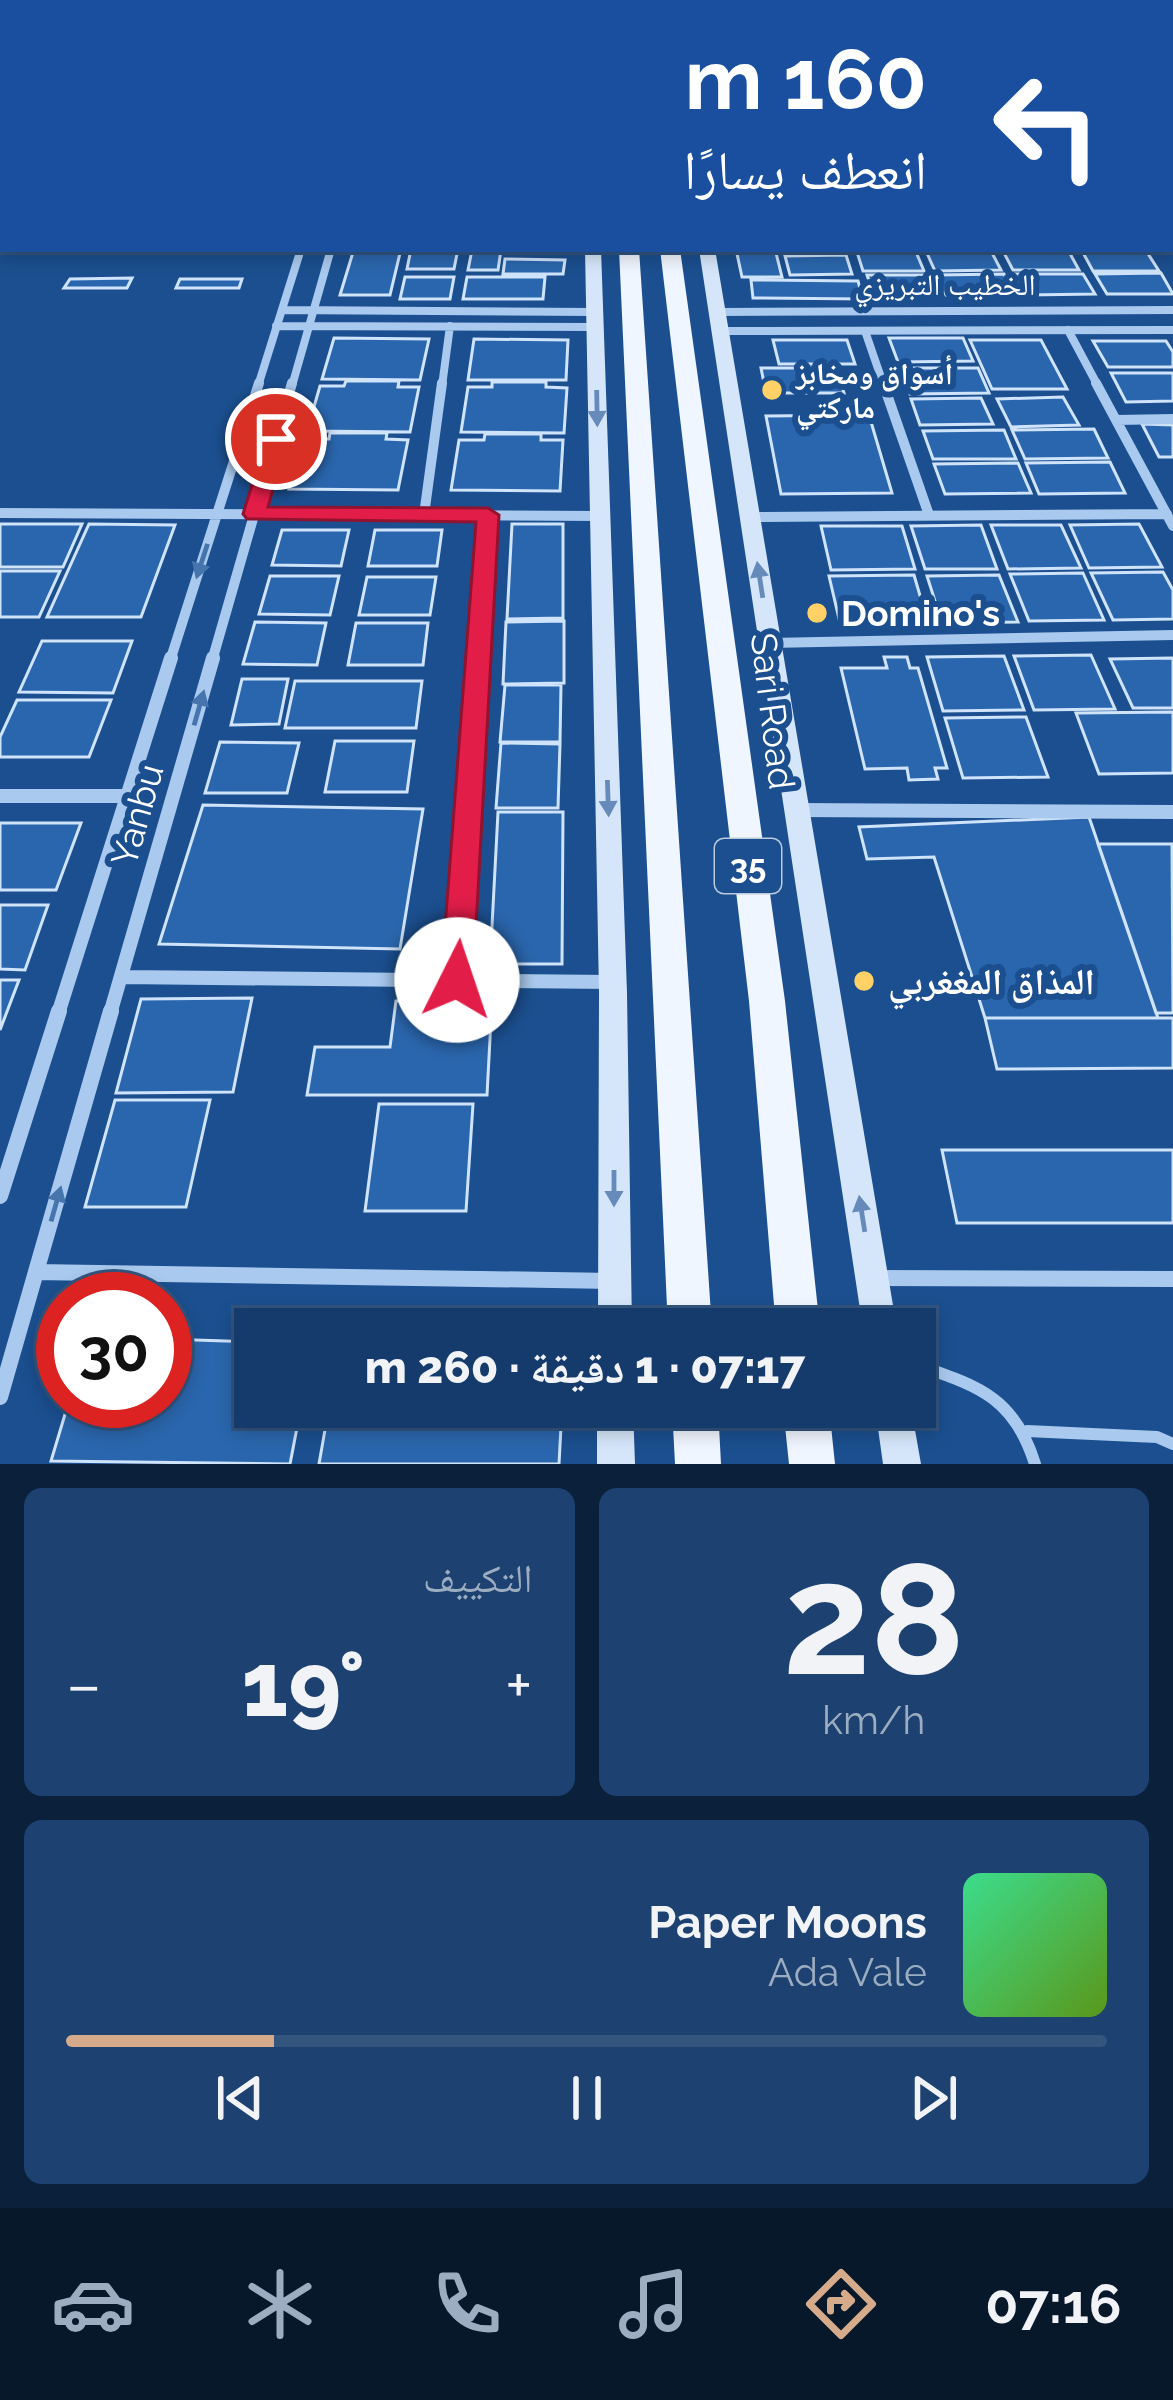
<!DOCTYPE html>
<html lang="ar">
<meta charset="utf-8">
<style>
body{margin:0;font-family:Raleway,"Noto Naskh Arabic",sans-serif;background:#1d4271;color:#f1f3f6;direction:rtl;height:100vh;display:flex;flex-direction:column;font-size:45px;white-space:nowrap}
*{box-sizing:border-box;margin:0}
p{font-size:39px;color:#9dadc1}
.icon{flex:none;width:66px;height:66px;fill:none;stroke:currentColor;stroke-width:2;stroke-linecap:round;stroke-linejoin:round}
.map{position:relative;height:1464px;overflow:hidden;direction:ltr}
.side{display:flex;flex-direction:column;gap:24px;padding:24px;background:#0b203b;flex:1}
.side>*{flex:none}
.guide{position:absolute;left:0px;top:0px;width:1173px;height:252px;box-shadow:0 6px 18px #0003,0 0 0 3px #33557e;direction:rtl;background:#1a4fa0;color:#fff;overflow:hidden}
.speed{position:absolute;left:36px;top:1272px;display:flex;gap:24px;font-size:60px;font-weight:700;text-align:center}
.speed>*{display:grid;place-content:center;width:156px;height:156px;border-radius:50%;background:#143b6b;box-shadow:0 6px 18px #0003,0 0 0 3px #33557e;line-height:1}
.speed .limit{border:18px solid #d22;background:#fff;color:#111}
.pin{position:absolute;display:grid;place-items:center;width:102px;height:102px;color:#fff;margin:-51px;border:6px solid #fff;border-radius:50%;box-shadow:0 3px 12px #0007}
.me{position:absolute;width:132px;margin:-66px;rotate:4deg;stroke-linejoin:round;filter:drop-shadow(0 0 9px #0008)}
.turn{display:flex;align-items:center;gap:42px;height:252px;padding:0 48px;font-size:54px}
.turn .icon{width:156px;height:156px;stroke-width:2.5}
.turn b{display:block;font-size:84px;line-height:102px}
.big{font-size:90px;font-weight:800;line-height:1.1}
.side .widget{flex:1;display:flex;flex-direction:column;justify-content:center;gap:18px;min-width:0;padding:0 42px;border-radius:18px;background:#1d4271}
.side .dial{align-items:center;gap:0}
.dial b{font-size:156px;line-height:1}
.song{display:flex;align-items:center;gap:36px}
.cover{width:144px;height:144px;border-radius:18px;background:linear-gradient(135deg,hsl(150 70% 55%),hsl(90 70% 35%))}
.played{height:12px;border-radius:6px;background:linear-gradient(90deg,#d6ab8b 20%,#33557e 20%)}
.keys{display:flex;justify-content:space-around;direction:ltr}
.heat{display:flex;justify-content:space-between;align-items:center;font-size:66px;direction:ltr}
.side .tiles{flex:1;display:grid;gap:24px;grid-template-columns:1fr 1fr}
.widget:last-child{grid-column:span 2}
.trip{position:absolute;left:234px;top:1308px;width:702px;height:120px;border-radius:0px;background:#143b6b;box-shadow:0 6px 18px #0003,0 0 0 3px #33557e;font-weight:800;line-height:120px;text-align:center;direction:rtl}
.dock{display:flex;height:192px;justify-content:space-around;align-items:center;background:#08182b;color:#9dadc1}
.dock .icon{width:84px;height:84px}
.dock .current{color:#d6ab8b}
.dock b{font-size:54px;color:#f1f3f6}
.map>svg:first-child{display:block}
.building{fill:#2a66ad;stroke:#cfe3fa;stroke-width:3}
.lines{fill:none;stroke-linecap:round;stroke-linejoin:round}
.service{stroke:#a9c9ee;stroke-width:12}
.minor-far3{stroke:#a9c9ee;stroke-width:8}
.minor-far2{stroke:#a9c9ee;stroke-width:10}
.minor-far1{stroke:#a9c9ee;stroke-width:14}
.minor{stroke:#a9c9ee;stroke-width:16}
.tertiary{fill:#a9c9ee;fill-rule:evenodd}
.secondary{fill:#d6e6fa;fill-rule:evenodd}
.primary{fill:#f0f6ff;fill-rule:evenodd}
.oneway{fill:#668bba}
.oneway2{fill:#4674ac}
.route{fill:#e11d48;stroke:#92132f;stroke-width:3}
.poi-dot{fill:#ffd166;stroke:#1b4f8f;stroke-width:4.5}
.labels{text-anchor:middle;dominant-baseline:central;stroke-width:12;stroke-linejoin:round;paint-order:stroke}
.far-street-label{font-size:30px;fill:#fff;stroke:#1b4f8f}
.far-poi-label{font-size:30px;font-weight:bold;fill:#fff;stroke:#1b4f8f;text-anchor:start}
.shield{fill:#1b4f8f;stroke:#bbcadd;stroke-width:3}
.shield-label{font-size:33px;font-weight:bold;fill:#fff}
.poi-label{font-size:36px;font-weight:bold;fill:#fff;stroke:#1b4f8f;text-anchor:start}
.street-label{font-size:36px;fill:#fff;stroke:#1b4f8f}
</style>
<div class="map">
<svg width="1173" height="1464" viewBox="0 0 1173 1464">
<rect width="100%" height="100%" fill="#1b4f8f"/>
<path class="building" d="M421,0H554L421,3Z
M730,0H875L876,3H731Z
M354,249H401L390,295H340Z
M411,249H458L454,269H407Z
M736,249H775L782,277H742Z
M1081,249H1145L1159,271H1093Z
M472,250H501L498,270H468Z
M1068,250L1079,270H1013L1003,251Z
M926,251H991L1001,270L935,271Z
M857,252H916L924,271H863Z
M846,255L852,274L790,275L785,256Z
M505,259L565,260L563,274H503Z
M1161,273L1173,294H1107L1095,274Z
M1004,274L1014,295H946L937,275Z
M1016,274H1083L1095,294L1027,295Z
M867,275H928L937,295L874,296Z
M405,277H454L450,299H400Z
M467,277H545L543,299H463Z
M132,278L127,288H64L70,279Z
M180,279H242L239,288H176Z
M751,280L858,281L863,299L753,298Z
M334,338L429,339L420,380L322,379Z
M889,338H963L973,361L898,362Z
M474,339L568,340L566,380H468Z
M773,340H847L855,364H779Z
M970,340H1041L1067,389H992Z
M1093,341H1166L1173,352V367H1108Z
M761,368H837L844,393H766Z
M901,368H978L989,393L910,394Z
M1111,373H1173V401L1126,402Z
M346,381H399L398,387H419L410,432L307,431L320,386H344Z
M492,382H546V387L567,388L564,433L461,432L468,387H492Z
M1063,397L1079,425L1011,427L997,399Z
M981,398L993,424L920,425L911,399Z
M869,415L892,493L781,494L766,416Z
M1142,424L1173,425V457H1159Z
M1094,429L1108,458L1025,459L1012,430Z
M1004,430L1016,459H933L923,431Z
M330,433H387L386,439L408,440L398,490L289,489L304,439H329Z
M485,434H541V440H563L560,491L451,490L459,440H484Z
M1110,462L1125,493L1039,494L1026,463Z
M1018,463L1031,493L945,494L934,464Z
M0,524H82L63,567H0Z
M89,524L175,525L141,617H47Z
M512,524H563V618L507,619Z
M1139,524L1162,567L1089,568L1070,525Z
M981,525L997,569H925L911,526Z
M991,525H1061L1081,568L1008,569Z
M821,526H902L915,569L831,570Z
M282,530H349L341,566L272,565Z
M375,530H442L437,566H368Z
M0,571H60L39,617H0Z
M1163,572L1173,590V619L1113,620L1091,573Z
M1083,573L1104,620L1029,621L1010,574Z
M914,575L928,623H840L829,576Z
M999,575L1018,622L942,623L927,576Z
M270,576H339L330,615L259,614Z
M367,577H436L430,615H359Z
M564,621V683L503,684L506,622Z
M255,622L326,623L317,665L243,664Z
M356,623H428L423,665H348Z
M42,641H132L113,693L19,692Z
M1091,655L1115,709L1034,710L1014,656Z
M1004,656L1024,710L943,711L927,657Z
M884,657H907L910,668H918L947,768H935L938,779L909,780L907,768L865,769L841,668H887Z
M1173,658V708H1133L1110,659Z
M242,679H288L279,724L231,725Z
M295,681H422L416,728H285Z
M505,685H561L560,742H500Z
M17,700H111L89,757H0V737Z
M1173,712V773L1099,774L1076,713Z
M1026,717L1048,777L963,778L945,718Z
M335,741H414L407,792H325Z
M220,742L299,743L287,793H205Z
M501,743L560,744L558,808H496Z
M203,805L423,809L400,949L159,944Z
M498,812H563L562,964H490Z
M1089,817L1158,1018H985L934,857L867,859L859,827Z
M0,823H81L56,890H0Z
M1098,844H1172L1173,1013H1156Z
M0,905H48L25,970L0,969Z
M0,980H19L0,1030Z
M252,998L233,1092L116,1093L141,999Z
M396,1001H492L487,1095H307L315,1047H390Z
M985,1018H1173V1068L997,1069Z
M115,1100H210L186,1207H85Z
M379,1104H473L466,1211H365Z
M942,1150H1173V1223H957Z
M165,1339L255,1342V1407H301L290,1464L51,1461L69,1401H165Z
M329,1407H562L559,1464H319Z"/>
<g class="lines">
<path class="service" d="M915,1364C977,1386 1014,1396 1035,1464
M1027,1431L1157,1437L1173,1444"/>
<path class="minor-far3" d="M1170,230L1173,234
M282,310L595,312
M276,326L595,327
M1068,330L1098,386
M865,331L884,386
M258,386L301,249
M292,386L331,249
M442,386L450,326"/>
<path class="minor-far2" d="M883,383L929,515
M1096,383L1173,526
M1116,420L1173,419
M0,513L600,516
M424,515L442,383
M750,517L1167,514
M770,643L1173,635
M170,661L259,383
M212,661L292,383
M478,661L488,515"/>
<path class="minor-far1" d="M0,796H127
M797,810L1173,812
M121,977L612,982
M457,980L478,658
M58,1014L171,658
M110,1014L213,658"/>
<path class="minor" d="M0,1196L59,1011
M36,1272L613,1281
M873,1278L1173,1279
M0,1397L111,1011"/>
<path class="tertiary" d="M1170,84H1173V90H1170Z
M1173,306V314L717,316L710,312L717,308Z
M1173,326V334L720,335L713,331L720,327Z"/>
<path class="secondary" d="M582,0H592V3H582Z
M662,0H672L673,3H663Z
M585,249H601L627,993L632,1329H598L599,993Z
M699,249H715L897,1329H863Z
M597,1407H633L635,1464H597Z
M875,1407H911L921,1464H883Z"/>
<path class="primary" d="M608,0H622V3H608Z
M634,0H648V3H634Z
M619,249H639L712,1329H668Z
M660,249H680L785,1001L820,1329H776L749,1001Z
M672,1407H718L721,1464H675Z
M783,1407H829L835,1464H789Z"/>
</g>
<defs><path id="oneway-solid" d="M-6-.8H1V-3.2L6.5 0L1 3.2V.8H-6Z" transform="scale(3)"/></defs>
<g class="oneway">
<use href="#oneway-solid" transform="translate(597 408) rotate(89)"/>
<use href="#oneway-solid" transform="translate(760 580) rotate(-99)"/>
<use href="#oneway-solid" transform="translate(608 798) rotate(88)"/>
<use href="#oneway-solid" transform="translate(614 1188) rotate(90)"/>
<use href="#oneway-solid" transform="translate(862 1214) rotate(-99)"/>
</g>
<g class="oneway2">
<use href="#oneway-solid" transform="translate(202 561) rotate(108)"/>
<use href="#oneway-solid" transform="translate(199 708) rotate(-74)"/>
<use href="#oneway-solid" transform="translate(56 1204) rotate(-74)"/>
</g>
<path class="route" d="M276,432L287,439L268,507L488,508L499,515L473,980L468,988H445L441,980L476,522L247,519L243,514L266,439Z"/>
<g class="poi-dot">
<circle cx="772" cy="390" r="12"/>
<circle cx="817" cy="613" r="12"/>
<circle cx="864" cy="981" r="12"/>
</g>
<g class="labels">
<g class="far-street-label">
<text x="945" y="284">الخطيب التبريزي</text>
</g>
<g class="far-poi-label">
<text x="796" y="373">أسواق ومخابز<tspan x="796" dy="34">ماركتي</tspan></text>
</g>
<rect class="shield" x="715" y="839" width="66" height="54" rx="9"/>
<g class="shield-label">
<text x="748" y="866">35</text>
</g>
<g class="poi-label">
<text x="841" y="613">Domino's</text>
<text x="888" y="981">المذاق المغغربي</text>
</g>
<g class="street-label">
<text transform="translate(773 711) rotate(83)">Sari Road</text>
<text transform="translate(137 815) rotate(-74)">Yanbu</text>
</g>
</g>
</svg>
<div class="speed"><div class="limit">30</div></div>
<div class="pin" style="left:276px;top:439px;background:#d93025"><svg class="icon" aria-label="arrive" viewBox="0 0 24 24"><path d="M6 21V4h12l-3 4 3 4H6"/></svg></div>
<svg class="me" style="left:457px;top:980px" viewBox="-20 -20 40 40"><circle r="19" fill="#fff"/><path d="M0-13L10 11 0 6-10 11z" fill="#e11d48"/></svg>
<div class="trip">07:17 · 1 دقيقة · 260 m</div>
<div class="guide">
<div class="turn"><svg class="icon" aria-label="left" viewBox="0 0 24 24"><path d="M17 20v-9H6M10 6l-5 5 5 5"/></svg><div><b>160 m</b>انعطف يسارًا</div></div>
</div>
</div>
<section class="side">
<div class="tiles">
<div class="widget dial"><b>28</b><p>km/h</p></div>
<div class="widget"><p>التكييف</p>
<div class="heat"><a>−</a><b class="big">19°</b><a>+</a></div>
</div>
<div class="widget">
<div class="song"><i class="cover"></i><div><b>Paper Moons</b><p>Ada Vale</p></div></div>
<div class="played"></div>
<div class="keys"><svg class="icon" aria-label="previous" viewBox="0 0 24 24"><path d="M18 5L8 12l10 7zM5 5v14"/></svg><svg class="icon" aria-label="pause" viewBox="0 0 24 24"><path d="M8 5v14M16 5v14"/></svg><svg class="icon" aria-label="next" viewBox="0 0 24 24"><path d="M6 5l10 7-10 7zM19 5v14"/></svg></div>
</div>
</div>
</section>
<nav class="dock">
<b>07:16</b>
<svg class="icon current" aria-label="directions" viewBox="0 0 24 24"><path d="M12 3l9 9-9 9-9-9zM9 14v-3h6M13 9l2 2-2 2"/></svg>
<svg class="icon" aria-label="music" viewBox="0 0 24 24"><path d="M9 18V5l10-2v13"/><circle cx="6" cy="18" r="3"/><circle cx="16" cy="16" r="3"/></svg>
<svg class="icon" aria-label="phone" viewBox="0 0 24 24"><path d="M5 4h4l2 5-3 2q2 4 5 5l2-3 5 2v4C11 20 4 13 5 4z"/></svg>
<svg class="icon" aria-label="climate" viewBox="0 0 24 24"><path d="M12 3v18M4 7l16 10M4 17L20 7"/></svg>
<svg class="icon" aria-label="car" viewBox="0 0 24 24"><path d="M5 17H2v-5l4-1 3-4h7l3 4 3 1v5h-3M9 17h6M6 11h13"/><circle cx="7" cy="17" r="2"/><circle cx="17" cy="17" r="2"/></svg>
</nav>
